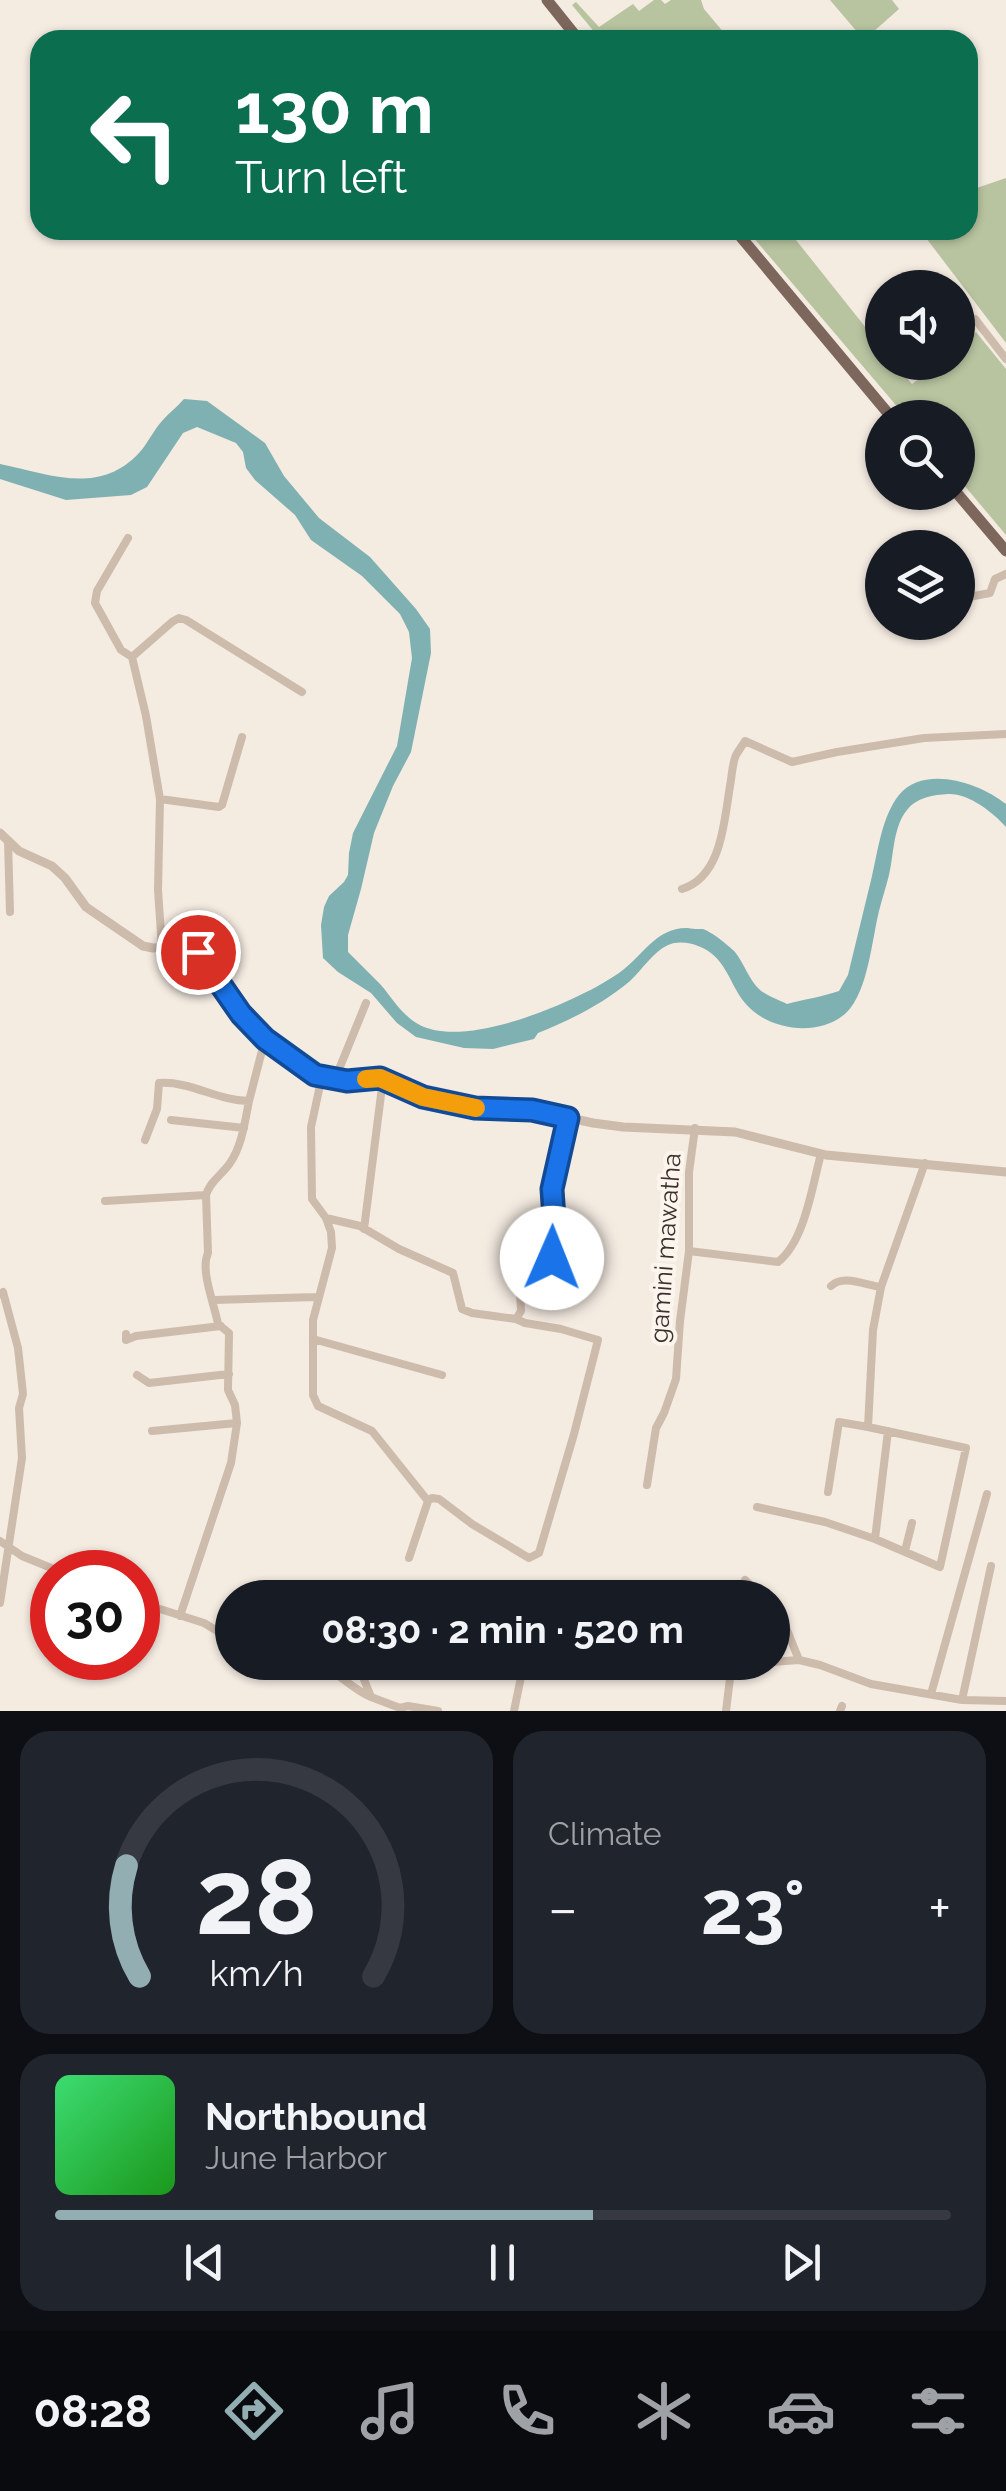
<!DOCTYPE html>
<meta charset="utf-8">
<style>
body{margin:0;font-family:Raleway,sans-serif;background:#20242c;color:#f1f3f6;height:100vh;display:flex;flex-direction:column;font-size:38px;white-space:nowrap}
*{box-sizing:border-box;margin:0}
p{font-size:32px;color:#9ea1a6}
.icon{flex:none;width:55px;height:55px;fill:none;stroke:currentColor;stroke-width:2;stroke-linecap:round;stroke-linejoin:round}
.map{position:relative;height:1711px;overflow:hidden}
.details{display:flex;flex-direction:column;gap:20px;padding:20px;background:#0d0f14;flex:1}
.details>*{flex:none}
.hud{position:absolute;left:30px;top:30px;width:948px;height:210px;border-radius:30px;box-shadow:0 2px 8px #0004;background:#0b6e4f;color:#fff;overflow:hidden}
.controls{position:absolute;left:865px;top:270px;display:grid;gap:20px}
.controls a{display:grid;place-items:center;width:110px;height:110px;border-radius:50%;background:#171b24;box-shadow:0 2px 8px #0004;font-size:50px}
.speed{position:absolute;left:30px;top:1550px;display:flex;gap:20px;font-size:50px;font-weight:700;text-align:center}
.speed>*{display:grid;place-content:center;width:130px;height:130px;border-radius:50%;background:#171b24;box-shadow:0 2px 8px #0004;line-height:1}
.speed .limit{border:15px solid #d22;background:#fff;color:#111}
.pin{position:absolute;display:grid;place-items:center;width:85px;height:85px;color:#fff;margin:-42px;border:5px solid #fff;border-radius:50%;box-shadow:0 2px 10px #0007}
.me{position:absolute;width:110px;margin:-55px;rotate:1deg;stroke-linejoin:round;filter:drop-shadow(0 0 8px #0008)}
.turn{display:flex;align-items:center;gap:35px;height:210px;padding:0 40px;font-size:45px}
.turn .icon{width:130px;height:130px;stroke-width:2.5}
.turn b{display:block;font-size:70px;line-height:85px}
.big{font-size:75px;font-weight:700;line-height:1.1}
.details .card{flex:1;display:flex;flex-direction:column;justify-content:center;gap:15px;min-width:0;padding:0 35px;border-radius:30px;background:#20242c}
.details .dial{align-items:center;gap:0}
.dial svg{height:260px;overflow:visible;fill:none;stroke:#363941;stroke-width:7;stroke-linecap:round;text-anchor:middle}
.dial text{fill:#f1f3f6;stroke:none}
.song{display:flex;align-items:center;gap:30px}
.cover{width:120px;height:120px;border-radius:15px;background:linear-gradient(135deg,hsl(140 70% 55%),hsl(120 70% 35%))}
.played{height:10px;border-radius:5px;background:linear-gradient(90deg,#92aeb2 60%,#363941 60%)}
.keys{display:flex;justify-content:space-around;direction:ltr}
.heat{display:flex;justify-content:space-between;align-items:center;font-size:55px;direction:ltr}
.details .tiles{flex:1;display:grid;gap:20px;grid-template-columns:1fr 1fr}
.card:last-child{grid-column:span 2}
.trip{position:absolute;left:215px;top:1580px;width:575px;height:100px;border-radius:50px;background:#171b24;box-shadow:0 2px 8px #0004;font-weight:700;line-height:100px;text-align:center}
.tab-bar{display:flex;height:160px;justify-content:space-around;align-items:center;background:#090b0e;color:#9ea1a6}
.tab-bar .icon{width:70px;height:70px}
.tab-bar .current{color:#92aeb2}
.tab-bar b{font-size:45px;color:#f1f3f6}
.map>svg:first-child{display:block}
.green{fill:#b8c4a0}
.water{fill:#7fb0b2}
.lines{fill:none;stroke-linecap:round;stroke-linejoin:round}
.minor{stroke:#cdbbac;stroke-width:8}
.tertiary{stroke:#cdbbac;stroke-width:9}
.primary{stroke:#7d675c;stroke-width:11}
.route-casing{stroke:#114b97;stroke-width:25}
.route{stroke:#1a73e8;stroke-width:18}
.slow{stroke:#f59e0b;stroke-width:18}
.labels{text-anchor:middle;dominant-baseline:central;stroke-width:8;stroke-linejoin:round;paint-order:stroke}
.street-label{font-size:25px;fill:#3b302b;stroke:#fbf5ee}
</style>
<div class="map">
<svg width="1006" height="1711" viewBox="0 0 1006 1711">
<rect width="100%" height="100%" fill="#f4ebe1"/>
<path class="green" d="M654,0H661L665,4L671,0H701L704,9L730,40H601L572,5L576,2L599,27L633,4L639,11Z
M830,0H892L899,9L864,40Z
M1006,178V343L920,230H968V191Z
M747,230H788L882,348V362L894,363L912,384L939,363L958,362V347L976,332L1006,369V535L958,478V418L906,417Z"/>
<path class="water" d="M184,399L207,401L265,443L284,476L319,518L370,557L416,609L430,629L431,653L411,752L393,786L374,833L361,889L348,935V952C359,963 370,974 381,985C393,999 401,1014 418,1024C464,1051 579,1001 619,973C643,956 656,927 688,928C689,929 702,929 703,929C712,932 728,945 735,952C744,963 749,980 760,990C767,996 779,1000 787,1004C805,999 822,997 839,991L848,975C856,942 864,909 872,876C878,851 882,816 899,795C924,764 980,783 1006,804V827C993,812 968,793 948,794C934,795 917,797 907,810C893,827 894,854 889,875C886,887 882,899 879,911C872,939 868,991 847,1012C820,1038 768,1031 745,1003C728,982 726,956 698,946C690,942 676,941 668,945C653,952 642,970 630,981C601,1005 572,1019 538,1033L534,1039L493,1049L464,1048L416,1037L397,1023L371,993L338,972L323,958L321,925L324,907L329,896L344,882L348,875L349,853L353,833L397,746L412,658L409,632L400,614L362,576L311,540L295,515L255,480L246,468L243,452L236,443L197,427L183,433L147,487L131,495L66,500L0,479V464C49,474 99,496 139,453C148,443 153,431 162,421C169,413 177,407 184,399Z"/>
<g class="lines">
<path class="minor" d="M975,319L1006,359
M128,538L97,591L95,603L121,650L132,657
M958,599L990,593L995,579L1006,574
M160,799L219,807L222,805L242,737
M8,841L10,912
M682,889C722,877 724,821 730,786C732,776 732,764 736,755C739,750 742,746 745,741L792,762L837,752L924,738L1006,734
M162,948L158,890L160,799L146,716L132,657L172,622L179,618L186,620L302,692
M322,1076L311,1127L312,1199L326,1218L331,1232L332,1248L313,1320V1395L318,1406L372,1431L428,1501
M335,1079L366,1003
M171,1120L244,1128
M145,1140L157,1109L159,1083C191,1081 218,1101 249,1101L265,1039
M105,1201L206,1195
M326,1218L360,1226L399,1249L453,1273L462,1309L472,1313L516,1319L521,1311L520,1292L551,1296L554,1219L551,1189L568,1118
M364,1229L383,1079
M689,1251L778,1262C805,1241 812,1186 821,1154
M831,1286C843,1274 865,1285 881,1287
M0,1294L3,1292L18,1348L23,1394L19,1408L22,1458L0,1603
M214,1300L317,1297
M126,1334V1340L136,1336L221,1326
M313,1339L442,1375
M137,1375L149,1383L229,1374
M152,1431L237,1423
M647,1485L656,1428L664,1413L676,1379L680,1321L689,1251V1172L695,1128
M828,1492L839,1422L868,1427
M757,1507L825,1522L875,1539L940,1567L966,1448L868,1427L873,1330L881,1287L925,1163
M875,1539L888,1431
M0,1541L22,1556L61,1572
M905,1551L912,1523
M409,1558L428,1501L432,1498L439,1499L472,1524L529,1558L539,1553L574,1434L598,1340L561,1329L525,1323L516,1319
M745,1580L764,1598
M305,1592L320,1588L323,1597L335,1595
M138,1602L204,1623L232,1640
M772,1609L785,1625L799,1660
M180,1616L231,1463L237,1423L235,1405L228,1390L229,1333L218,1324C214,1303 200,1270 208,1253L206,1195C210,1181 222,1175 230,1163C242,1146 245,1121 249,1101
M288,1662C296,1663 305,1662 313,1664C334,1667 351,1689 371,1697
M357,1662L371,1697L400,1708
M772,1662L799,1660L820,1665L871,1684L962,1700L1006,1701
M931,1694L987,1494
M962,1700L991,1566
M401,1711L400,1708L408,1706L438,1711
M514,1711L521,1677L518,1671L522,1662
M726,1711L732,1662
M840,1711L842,1706"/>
<path class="tertiary" d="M0,833L19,851L52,866L65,878L86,907L143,946L153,948L192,946L198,952L241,1015L265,1039L315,1075L347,1081L381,1078L423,1097L475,1108L533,1110L593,1123L623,1127L735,1132L826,1155L1006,1172"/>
<path class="primary" d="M547,0L579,40
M735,230L892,418
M956,492L1006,551"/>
</g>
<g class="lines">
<defs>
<path id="route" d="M198,952L241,1014L265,1039L315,1075L347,1081L380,1078L423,1097L475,1108L532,1110L568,1118L552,1189L554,1219L552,1258"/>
</defs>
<use href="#route" class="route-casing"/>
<use href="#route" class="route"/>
<path class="slow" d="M366,1079L380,1078L423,1097L476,1108"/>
</g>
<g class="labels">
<g class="street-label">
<text transform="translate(665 1248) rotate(-86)">gamini mawatha</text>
</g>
</g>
</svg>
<div class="controls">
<a><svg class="icon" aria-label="sound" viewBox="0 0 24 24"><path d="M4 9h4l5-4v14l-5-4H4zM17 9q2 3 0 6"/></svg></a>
<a><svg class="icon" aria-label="search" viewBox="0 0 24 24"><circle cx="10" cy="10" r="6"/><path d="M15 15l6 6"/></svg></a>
<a><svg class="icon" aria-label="layers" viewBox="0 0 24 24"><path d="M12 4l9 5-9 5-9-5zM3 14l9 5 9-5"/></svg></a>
</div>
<div class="speed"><div class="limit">30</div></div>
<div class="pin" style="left:198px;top:952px;background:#d93025"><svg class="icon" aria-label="arrive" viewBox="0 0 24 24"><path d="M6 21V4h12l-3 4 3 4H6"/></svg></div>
<svg class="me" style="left:552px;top:1258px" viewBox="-20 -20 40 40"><circle r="19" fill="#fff"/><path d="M0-13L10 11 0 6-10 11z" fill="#1a73e8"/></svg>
<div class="trip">08:30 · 2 min · 520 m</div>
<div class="hud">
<div class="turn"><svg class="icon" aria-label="left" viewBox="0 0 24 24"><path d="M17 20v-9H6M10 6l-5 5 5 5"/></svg><div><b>130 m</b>Turn left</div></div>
</div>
</div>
<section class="details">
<div class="tiles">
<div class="card dial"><svg viewBox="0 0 100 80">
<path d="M14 69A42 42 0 1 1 86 69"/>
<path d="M14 69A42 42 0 0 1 10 35" stroke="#92aeb2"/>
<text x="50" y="56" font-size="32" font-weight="700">28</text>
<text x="50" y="72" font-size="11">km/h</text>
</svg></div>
<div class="card"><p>Climate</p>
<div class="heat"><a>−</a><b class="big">23°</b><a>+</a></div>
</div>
<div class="card">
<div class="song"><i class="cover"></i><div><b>Northbound</b><p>June Harbor</p></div></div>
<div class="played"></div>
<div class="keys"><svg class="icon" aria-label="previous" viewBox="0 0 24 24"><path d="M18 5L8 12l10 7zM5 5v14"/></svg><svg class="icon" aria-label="pause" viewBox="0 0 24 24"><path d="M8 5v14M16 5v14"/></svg><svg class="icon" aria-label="next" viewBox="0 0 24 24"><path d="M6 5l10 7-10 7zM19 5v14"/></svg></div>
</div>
</div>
</section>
<nav class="tab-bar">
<b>08:28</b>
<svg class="icon current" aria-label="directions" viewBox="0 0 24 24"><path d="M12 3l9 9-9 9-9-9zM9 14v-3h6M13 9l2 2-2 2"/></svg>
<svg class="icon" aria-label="music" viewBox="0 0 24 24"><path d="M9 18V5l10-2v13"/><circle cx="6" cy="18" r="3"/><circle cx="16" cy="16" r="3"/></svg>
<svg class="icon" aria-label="phone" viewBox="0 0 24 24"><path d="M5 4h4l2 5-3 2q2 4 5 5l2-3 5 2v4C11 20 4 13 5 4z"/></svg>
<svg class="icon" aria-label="climate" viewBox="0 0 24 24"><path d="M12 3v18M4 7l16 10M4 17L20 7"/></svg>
<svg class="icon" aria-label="car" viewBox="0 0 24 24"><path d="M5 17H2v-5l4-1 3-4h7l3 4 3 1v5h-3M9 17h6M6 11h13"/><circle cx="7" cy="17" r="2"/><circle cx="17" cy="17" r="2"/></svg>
<svg class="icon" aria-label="filters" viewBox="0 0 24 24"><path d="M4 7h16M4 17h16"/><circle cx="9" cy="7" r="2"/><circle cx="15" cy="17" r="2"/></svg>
</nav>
